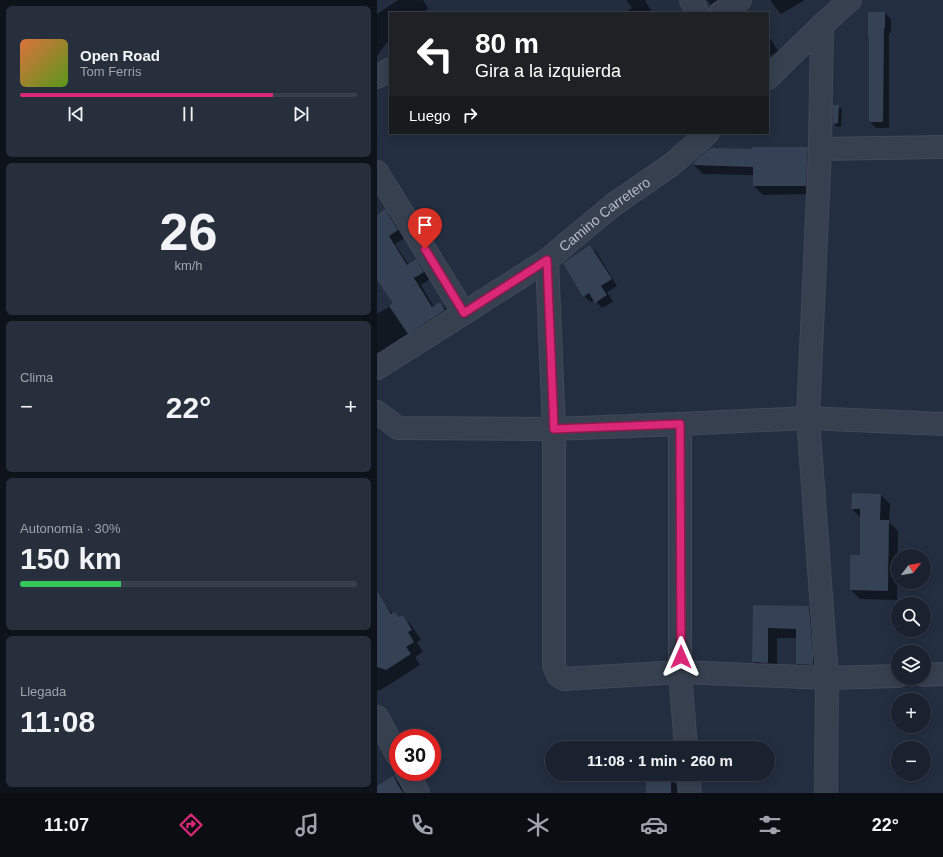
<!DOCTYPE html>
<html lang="es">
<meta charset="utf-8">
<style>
body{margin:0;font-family:Helvetica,sans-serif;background:#272f3c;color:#f1f3f6;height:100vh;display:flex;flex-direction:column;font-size:15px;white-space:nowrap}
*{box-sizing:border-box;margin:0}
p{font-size:13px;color:#9fa4ab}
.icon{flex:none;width:22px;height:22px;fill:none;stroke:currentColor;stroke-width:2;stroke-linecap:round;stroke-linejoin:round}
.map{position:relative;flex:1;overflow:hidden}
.sheet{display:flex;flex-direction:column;gap:6px;padding:6px;background:#0e131a;width:377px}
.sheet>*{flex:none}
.top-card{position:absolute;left:12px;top:12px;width:380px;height:122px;border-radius:0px;box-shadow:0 2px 10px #0003,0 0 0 1px #383f4c;background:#202124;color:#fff;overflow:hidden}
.needle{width:26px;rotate:59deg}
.fabs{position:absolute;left:514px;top:549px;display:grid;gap:8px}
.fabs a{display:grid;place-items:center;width:40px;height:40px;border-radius:50%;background:#1a2230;box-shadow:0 2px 10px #0003,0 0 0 1px #383f4c;font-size:20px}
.speed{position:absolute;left:12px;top:729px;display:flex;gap:8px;font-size:20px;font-weight:700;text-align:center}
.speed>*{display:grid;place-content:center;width:52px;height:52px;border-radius:50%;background:#1a2230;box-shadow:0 2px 10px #0003,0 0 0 1px #383f4c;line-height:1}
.speed .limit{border:6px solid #d22;background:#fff;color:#111}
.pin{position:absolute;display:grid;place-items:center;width:34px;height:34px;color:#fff;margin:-41px -17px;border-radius:50% 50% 50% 0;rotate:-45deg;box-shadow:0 0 4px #0007}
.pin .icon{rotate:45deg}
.me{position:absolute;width:44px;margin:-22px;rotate:0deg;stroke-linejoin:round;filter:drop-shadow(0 0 3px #0008)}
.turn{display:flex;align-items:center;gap:14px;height:84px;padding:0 20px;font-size:18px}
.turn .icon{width:52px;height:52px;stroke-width:2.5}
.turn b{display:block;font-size:28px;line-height:34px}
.then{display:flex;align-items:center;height:38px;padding:0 20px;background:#0003;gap:8px;font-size:15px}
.big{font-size:30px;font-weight:600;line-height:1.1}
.sheet .card{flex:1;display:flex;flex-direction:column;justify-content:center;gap:6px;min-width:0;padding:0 14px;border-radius:6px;background:#272f3c}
.sheet .dial{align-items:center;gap:0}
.dial b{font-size:52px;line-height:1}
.song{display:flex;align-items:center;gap:12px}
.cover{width:48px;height:48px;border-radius:6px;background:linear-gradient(135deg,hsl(20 70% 55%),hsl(90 70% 35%))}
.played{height:4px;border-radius:2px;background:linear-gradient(90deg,#db2777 75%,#383f4c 75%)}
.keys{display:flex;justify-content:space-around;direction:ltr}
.heat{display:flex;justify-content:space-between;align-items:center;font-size:22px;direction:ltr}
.charge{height:6px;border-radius:3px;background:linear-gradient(90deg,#34c759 30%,#383f4c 0)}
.trip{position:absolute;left:168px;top:741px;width:230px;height:40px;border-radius:20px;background:#1a2230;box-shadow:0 2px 10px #0003,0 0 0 1px #383f4c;font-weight:600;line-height:40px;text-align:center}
.dock{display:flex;height:64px;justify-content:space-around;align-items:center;background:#0a0e13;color:#9fa4ab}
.dock .icon{width:28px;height:28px}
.dock .on{color:#db2777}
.dock b{font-size:18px;color:#f1f3f6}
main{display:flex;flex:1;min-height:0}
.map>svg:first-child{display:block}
.shadow{fill:#0007}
.building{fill:#354256}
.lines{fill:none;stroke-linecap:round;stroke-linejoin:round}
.minor-casing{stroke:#414958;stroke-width:24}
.minor{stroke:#37404f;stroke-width:22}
.route-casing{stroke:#8e194d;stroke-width:10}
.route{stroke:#db2777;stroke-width:7}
.labels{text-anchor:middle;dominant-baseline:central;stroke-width:4;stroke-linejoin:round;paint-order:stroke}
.street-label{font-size:14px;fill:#b4bbca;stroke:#1c2534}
</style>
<main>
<section class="sheet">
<div class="card">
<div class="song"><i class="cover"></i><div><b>Open Road</b><p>Tom Ferris</p></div></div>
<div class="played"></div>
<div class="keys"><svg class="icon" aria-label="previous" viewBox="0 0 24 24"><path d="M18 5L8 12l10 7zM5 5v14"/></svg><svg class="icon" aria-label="pause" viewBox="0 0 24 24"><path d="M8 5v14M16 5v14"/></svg><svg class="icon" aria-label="next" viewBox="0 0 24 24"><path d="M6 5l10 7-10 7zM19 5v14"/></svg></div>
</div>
<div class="card dial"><b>26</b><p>km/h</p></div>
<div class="card"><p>Clima</p>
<div class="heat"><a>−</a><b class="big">22°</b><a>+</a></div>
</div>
<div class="card"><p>Autonomía · 30%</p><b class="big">150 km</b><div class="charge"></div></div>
<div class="card"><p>Llegada</p><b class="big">11:08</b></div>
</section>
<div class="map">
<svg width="566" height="793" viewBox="0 0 566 793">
<rect width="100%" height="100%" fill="#232e40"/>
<path class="shadow" d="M21,0H46L51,8L48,13H13V45L10,42L0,56V14Z
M249,0H270L268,1L276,13H247L255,8Z
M330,0H357L340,12Z
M393,0H428L404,14L398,7Z
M508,13L514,19V33H512V128H499L493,122V38Z
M391,35L401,51L391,57Z
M457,106H461L465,109L464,126L460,127L457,124Z
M430,148L439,157L437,194L386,195L377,186V175L326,174L317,165L376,150Z
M8,211L15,218L28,238L18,244L32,265L39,260L46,267L53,279L44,285L57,307L63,303L70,310L75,318L39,340L32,333L8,348L12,354L0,365V314L17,304L0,274V216Z
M213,246L220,253L240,286L230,292L236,302L225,308L218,300L214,302L207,296L187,263Z
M504,495L513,504L512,522L521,531L520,600L483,599L474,590V556H484V518L475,509Z
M8,605L16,614L18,613L23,618L25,616L35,626L44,640L40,642L46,652L38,657L43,665L2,691L0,690V610Z
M377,606L432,607L442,617L445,664L430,674L420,664V638H400V672H386L376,662Z
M16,777L23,784L28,793H0V787Z
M293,778L300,785V793H270Z"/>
<path class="building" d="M491,12H508V28H507L506,122H492V37H491Z
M456,105H462L461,123L456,124Z
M375,147H431L429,186H376V167L316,165L318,161L333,148L375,149Z
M8,209L21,230L12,236L30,265L39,259L47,272L37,278L55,307L63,302L68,310L31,334L12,306L16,303L0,280V215Z
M213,245L235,279L224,286L230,295L218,303L212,293L206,297L186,263Z
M475,493L504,494L503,520H512L511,591L473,590V555H483V509H474Z
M0,591L14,614L18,612L22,617L26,615L35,630L31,632L37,642L29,647L34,654L9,670L0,667Z
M376,605L432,606L436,653V665L419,664V629L391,628V663L375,662Z
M16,776L26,793H0V786Z
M294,777V793H269V778Z"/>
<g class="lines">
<defs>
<g id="minor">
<path d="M314,0L321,13"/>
<path d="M343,13L363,0"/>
<path d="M445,25L443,149L431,418L450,678L449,793"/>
<path d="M0,77L13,69"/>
<path d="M391,78L445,25L473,0"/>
<path d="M443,149L566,147"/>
<path d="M0,172L87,313"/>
<path d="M170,260L177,429V666L181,675L187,679L303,672L450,678L521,676"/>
<path id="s1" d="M0,368L87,313L170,260L236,205L294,165L331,133"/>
<path d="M0,412L21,428L177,429L303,424L431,418L566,424"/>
<path d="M303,424V672L309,748"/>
<path d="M547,675L566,674"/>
<path d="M0,717L21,756"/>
<path d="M30,772L41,793"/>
<path d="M311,774L313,793"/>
</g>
</defs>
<use href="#minor" class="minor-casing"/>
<use href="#minor" class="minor"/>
</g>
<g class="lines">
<defs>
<path id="route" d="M48,249L87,313L170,260L177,429L303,424L304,657"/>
</defs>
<use href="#route" class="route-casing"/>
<use href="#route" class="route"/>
</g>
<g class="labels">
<g class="street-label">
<text stroke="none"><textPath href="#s1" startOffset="275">Camino Carretero</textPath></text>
</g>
</g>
</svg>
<div class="fabs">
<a><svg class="needle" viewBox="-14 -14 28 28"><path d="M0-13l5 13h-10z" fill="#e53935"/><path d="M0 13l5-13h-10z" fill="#9fa4ab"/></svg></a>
<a><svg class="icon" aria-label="search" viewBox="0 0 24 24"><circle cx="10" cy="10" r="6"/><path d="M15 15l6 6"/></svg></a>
<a><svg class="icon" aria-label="layers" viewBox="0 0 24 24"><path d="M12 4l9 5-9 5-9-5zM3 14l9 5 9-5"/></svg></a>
<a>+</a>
<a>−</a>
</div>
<div class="speed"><div class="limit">30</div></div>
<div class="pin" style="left:48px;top:249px;background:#d93025"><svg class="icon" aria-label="arrive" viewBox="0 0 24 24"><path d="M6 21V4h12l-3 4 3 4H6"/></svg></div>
<svg class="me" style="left:304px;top:657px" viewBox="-20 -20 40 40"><path d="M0-17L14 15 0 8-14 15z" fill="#db2777" stroke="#fff" stroke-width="4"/></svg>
<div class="trip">11:08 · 1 min · 260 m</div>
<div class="top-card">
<div class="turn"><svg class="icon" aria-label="left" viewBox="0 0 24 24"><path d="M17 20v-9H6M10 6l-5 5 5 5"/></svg><div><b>80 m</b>Gira a la izquierda</div></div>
<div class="then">Luego<svg class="icon" aria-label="right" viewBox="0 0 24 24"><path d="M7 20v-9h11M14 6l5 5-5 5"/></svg></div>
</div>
</div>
</main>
<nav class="dock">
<b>11:07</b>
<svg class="icon on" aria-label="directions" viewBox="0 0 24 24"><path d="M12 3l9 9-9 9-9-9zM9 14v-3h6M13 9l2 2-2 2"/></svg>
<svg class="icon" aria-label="music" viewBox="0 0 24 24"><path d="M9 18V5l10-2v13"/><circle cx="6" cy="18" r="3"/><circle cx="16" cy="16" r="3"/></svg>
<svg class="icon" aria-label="phone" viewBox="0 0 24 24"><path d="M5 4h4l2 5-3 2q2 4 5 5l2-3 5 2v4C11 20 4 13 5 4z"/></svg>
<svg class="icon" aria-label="climate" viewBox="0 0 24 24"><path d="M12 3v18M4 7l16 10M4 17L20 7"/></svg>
<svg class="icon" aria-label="car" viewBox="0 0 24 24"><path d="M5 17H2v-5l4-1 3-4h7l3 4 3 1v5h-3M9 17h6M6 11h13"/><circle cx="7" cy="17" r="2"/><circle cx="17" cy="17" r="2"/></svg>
<svg class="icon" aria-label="filters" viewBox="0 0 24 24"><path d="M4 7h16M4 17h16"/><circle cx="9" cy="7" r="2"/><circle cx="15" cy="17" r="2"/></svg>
<b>22°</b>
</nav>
